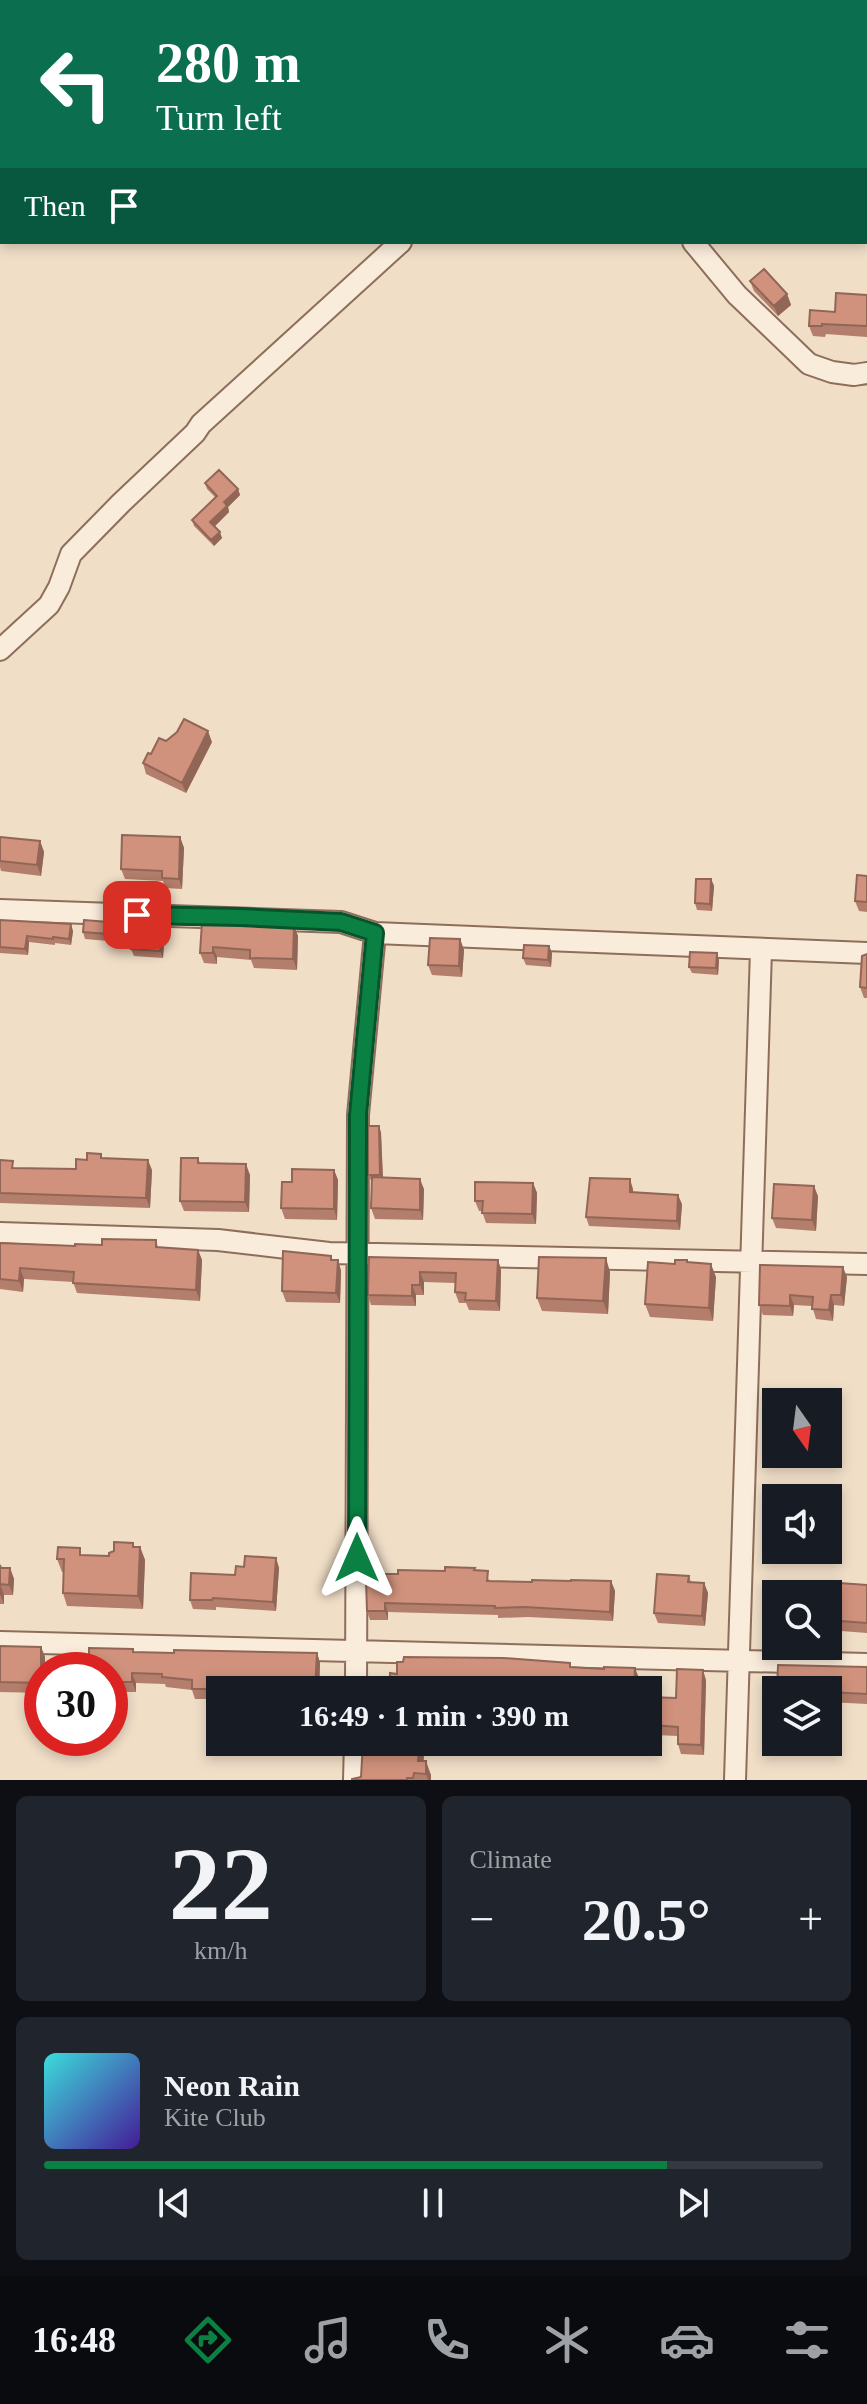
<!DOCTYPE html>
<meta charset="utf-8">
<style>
body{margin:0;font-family:"Times New Roman",serif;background:#20242c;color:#f1f3f6;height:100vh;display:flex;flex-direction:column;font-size:30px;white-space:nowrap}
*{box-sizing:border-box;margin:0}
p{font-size:26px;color:#9ea1a6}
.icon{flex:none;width:44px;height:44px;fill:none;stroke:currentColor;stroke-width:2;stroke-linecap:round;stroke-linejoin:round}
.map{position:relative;height:1780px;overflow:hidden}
.drawer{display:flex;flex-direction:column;gap:16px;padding:16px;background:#0d0f14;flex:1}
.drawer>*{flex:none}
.banner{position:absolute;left:0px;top:0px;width:868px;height:244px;box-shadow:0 4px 12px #0003;background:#0b6e4f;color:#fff;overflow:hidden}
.needle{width:52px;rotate:166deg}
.tools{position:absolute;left:762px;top:1388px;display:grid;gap:16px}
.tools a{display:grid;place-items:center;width:80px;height:80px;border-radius:0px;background:#171b24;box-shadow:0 4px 12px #0003;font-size:40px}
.speed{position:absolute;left:24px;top:1652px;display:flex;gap:16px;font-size:40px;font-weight:700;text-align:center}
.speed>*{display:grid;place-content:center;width:104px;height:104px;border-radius:50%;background:#171b24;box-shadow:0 4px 12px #0003;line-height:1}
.speed .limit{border:12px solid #d22;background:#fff;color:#111}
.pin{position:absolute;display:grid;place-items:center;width:68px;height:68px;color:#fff;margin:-34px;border-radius:16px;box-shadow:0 4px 12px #0006}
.me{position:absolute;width:88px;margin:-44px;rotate:0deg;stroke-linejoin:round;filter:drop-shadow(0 0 6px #0008)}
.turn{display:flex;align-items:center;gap:28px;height:168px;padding:0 24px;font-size:36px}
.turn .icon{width:104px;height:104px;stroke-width:2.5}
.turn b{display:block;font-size:56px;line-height:68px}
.then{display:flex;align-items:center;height:76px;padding:0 24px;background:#0003;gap:16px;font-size:30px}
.big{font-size:60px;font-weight:700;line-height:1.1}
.drawer .tile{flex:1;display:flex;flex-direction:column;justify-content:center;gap:12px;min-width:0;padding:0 28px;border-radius:12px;background:#20242c}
.drawer .dial{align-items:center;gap:0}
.dial b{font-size:104px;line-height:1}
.song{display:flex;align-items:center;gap:24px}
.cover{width:96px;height:96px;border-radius:12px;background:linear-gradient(135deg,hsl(180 70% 55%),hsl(260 70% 35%))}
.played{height:8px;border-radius:4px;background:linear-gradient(90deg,#0b8043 80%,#363941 80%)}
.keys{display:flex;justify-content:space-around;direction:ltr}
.heat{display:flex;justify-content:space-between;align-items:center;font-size:44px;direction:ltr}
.drawer .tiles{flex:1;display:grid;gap:16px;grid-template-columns:1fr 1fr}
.tile:last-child{grid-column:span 2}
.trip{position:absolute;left:206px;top:1676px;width:456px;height:80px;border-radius:0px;background:#171b24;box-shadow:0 4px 12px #0003;font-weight:700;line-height:80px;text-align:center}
.tab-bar{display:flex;height:128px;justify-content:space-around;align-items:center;background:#090b0e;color:#9ea1a6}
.tab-bar .icon{width:56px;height:56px}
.tab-bar .active{color:#0b8043}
.tab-bar b{font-size:36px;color:#f1f3f6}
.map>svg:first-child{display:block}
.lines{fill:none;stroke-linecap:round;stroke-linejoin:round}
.minor-casing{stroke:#8d6e5b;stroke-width:24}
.minor{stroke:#faecdb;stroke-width:20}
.wall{fill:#b37e6b}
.shaded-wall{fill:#926657}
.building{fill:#d0927c;stroke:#926657;stroke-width:2}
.route-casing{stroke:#07532c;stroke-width:20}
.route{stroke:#0b8043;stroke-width:14}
</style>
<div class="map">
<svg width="867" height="1780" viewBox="0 0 867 1780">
<rect width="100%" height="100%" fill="#f0dec7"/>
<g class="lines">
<defs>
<path id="minor" d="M543,2L544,0
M693,242L737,295L809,364L832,372L854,375L867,373
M0,650L49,605L59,587L71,554L121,503L195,433L201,424L401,242
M0,910L341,922L375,933L867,953
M0,1233L218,1240L329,1253L867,1264
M0,1642L867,1664
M356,1690L358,1115L375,933
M354,1780L355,1742
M735,1780L761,950"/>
</defs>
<use href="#minor" class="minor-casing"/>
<use href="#minor" class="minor"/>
</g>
<path class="wall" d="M750,281L787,294L791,305L778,316L754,291Z
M867,295V337L826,334L825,337L813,336L809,326Z
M205,483L238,489L240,495L228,507L229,512L215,526L222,538L214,546L194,526L192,520L215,497L207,489Z
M166,741L212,742L186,793L146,774L143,763Z
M180,837L184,848L182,889L165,888L163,881L125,879L121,869Z
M0,841H40L44,852L41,876L1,871L0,867Z
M867,876V912L859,911L855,901Z
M711,879L714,886L712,911L697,910L695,903Z
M0,920L73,931L71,945L55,943V945L29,942L28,955L0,953Z
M163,922L165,929L163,958L134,956L131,949L132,943L85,939L83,932L133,924Z
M202,922L294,926L298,936L297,970L254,968L251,960L217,957V964L204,963L200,953Z
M460,939L464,950L462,977L432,975L428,965Z
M549,946L552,953L551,967L526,965L523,958Z
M717,953L719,960L718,975L692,973L689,967Z
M867,954V998H864L860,987Z
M379,1126L381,1133L383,1178L424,1189L423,1220L375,1219L371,1208L372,1182L368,1175Z
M102,1158L152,1170L150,1208L0,1203V1160L15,1168L76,1169L87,1160Z
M198,1158L200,1163L250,1175L249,1212L184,1211L180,1201Z
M334,1170L338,1180L337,1220L285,1219L281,1208L292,1182Z
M533,1183L537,1193L536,1224L486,1223L482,1211H479L475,1201Z
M633,1189V1192L682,1204L680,1230L589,1226L586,1217Z
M818,1196L816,1231L776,1228L772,1218Z
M156,1240L158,1247L198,1250L202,1260L200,1301L77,1293L73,1282L24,1279L23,1292L0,1289V1242L75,1246L102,1245Z
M369,1257L498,1260L501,1270L500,1311L469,1310L466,1303H459L455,1292V1283L424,1282V1295H416V1306L371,1305L368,1295Z
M333,1260H338L341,1271L340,1303L286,1302L282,1291Z
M687,1260L688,1262L716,1277L713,1321L650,1317L645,1304L675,1264Z
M610,1272L608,1314L542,1311L537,1298Z
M847,1277L844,1306L834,1305L833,1321L816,1319L812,1306L794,1305L793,1316L763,1315L759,1305Z
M134,1547H140L145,1560L143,1609L67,1606L63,1593V1572H62L57,1559L83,1555L109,1556Z
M276,1558L279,1568L276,1611L216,1607V1610L193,1609L190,1600L235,1575L244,1567Z
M0,1565L2,1568H10L14,1579L13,1595H4V1604H0Z
M476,1570L491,1581L532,1582L611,1581L615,1591L613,1621L528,1617L498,1618V1615L388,1612V1620H370L367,1611L382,1581L398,1574Z
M689,1576L691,1582L704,1583L708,1593L705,1626L658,1623L654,1613Z
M867,1585V1633L828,1630V1633V1594L825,1588Z
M0,1646L41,1647L45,1657V1670H42V1693L0,1692Z
M134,1652L317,1653L320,1663L319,1690H220V1699H195L192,1690L166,1687L165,1684L136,1683V1692H110V1670Z
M572,1667L639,1678L638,1690H390L397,1674Z
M867,1667V1704L828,1702V1690Z
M706,1680L704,1755L681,1754L678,1744V1736L655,1735L652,1725V1719H648V1697L676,1698Z
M363,1742H419L424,1754L423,1761L431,1775V1780H352L361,1777Z"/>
<path class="shaded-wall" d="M787,294L791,305L778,316L774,306Z
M238,489L240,495L228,507L229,512L213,528L210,522L224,502Z
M220,532L222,538L214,546L211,540Z
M208,731L212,742L186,793L182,783Z
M180,837L184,848L182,889L179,879Z
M40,841L44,852L41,876L37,865Z
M711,879L714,886L712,911L710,904Z
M163,922L165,929L163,958L160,951Z
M71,924L73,931L71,945L69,939Z
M294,926L298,936L297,970L293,959Z
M27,936L29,942L28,955L25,949Z
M460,939L464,950L462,977L459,966Z
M549,946L552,953L551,967L548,960Z
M213,947L217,957V964L213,953Z
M717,953L719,960L718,975L716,968Z
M379,1126L381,1133L383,1182L380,1175Z
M148,1160L152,1170L150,1208L146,1198Z
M246,1164L250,1175L249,1212L245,1202Z
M334,1170L338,1180L337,1220L334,1209Z
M420,1179L424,1189L423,1220L420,1210Z
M630,1179L633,1189V1201L630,1192Z
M533,1183L537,1193L536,1224L532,1214Z
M814,1186L818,1196L816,1231L812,1220Z
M678,1195L682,1204L680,1230L677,1221Z
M198,1250L202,1260L200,1301L196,1290Z
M606,1258L610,1272L608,1314L603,1301Z
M338,1260L341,1271L340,1303L336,1293Z
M498,1260L501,1270L500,1311L496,1301Z
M711,1264L716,1277L713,1321L709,1308Z
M843,1267L847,1277L844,1306L841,1295Z
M20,1268L24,1279L23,1292L19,1281Z
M420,1272L424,1282V1295L420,1285Z
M412,1285L416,1295V1306L412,1296Z
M790,1295L794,1305L793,1316L790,1306Z
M831,1295L834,1305L833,1321L829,1310Z
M140,1547L145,1560L143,1609L138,1596Z
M276,1558L279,1568L276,1611L273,1602Z
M10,1568L14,1579L13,1595L9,1585Z
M611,1581L615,1591L613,1621L610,1612Z
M704,1583L708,1593L705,1626L702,1616Z
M0,1584L4,1595V1604L0,1594Z
M385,1603L388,1612V1620L385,1611Z
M41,1647L45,1657V1670H42V1686L41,1683Z
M317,1653L320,1663L319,1690H315Z
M635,1668L639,1678L638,1690H634Z
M703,1670L706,1680L704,1755L701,1745Z
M132,1673L136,1683V1692L132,1682Z
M419,1742L424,1754L423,1774L418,1761Z
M426,1761L431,1775V1780H428L426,1774Z"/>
<path class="building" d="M764,269L787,294L774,306L750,281Z
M836,293L867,295V326L822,324V326H809L810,310L835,312Z
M219,470L238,489L224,502L227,506L210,522L220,532L211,540L192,520L217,496L205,483Z
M184,719L208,731L182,783L143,763L148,753L151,754L159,738L166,741L177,732Z
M122,835L180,837L179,879L162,878V871L121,869Z
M0,837L40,841L37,865L0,861Z
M857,875L867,876V902L855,901Z
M696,879H711L710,904L695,903Z
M0,920L71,924L69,939L53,937V939L27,936L25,949L0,947Z
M84,920L133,924V921L163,922L160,951L131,949L132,936L83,932Z
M202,922L294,926L293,959L250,958V950L213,947V953H200Z
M430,938L460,939L459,966L428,965Z
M524,945L549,946L548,960L523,958Z
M690,952L717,953L716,968L689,967Z
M867,954V988L860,987L862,956Z
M368,1126H379L380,1175H368Z
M87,1153L101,1154V1158L148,1160L146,1198L0,1193V1160L13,1161L12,1168L76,1169V1159L87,1160Z
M181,1158H198V1163L246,1164L245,1202L180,1201Z
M292,1169L334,1170V1209L281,1208L282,1182H292Z
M372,1177L420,1179V1210L371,1208Z
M590,1178L630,1179V1192L678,1195L677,1221L586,1217Z
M475,1182L533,1183L532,1214L482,1213L483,1201H475Z
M774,1184L814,1186L812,1220L772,1218Z
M102,1239L156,1240V1247L198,1250L196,1290L73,1283L74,1272L20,1268L19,1281L0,1279V1243L75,1246V1244L102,1245Z
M283,1251L331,1256V1260H338L336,1293L282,1291Z
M369,1257L498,1260L496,1301L465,1300L466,1293L455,1292L456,1273L420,1272V1285H412V1296L368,1295Z
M539,1257L606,1258L603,1301L537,1298Z
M675,1260H687V1262L711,1264L709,1308L645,1304L648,1262L675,1264Z
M760,1265L843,1267L841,1295H831L829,1310L812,1309L813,1297L790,1295V1306L759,1305Z
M114,1542L133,1543V1547H140L138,1596L63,1593L64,1559H57L58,1547L80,1548V1555L109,1556V1553L114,1551Z
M245,1556L276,1558L273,1602L213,1598L212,1600H190L191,1573L235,1575L236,1566L244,1567Z
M0,1565L1,1568H10L9,1585L0,1584V1594Z
M445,1567L475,1568L474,1570L488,1571L487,1581L532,1582V1580L571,1581V1580L611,1581L610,1612L525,1607L495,1608V1606L385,1603V1611H367L366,1581H382V1574H398V1570L445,1571Z
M657,1574L689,1576L688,1582L704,1583L702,1616L654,1613Z
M825,1582L867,1585V1623L828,1620V1594H786V1586L825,1588Z
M0,1646L41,1647V1683L0,1682Z
M89,1648L133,1649V1652L174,1653V1650L317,1653L315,1690L274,1689L275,1682L226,1680H218V1689H192V1680L162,1677V1674L132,1673V1682H110V1670H89Z
M404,1657L504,1658L570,1663V1667L604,1669V1667L635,1668L634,1690H543V1688L484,1686V1690H390V1673L397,1674V1662H403Z
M778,1665L867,1667V1694L828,1692V1690H777Z
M677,1669L703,1670L701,1745L678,1744V1727L652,1725L653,1709H648V1697L676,1698Z
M363,1742H419L418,1761H426V1774L414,1773L413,1778H407V1780H352V1779L361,1777Z"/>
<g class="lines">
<defs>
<path id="route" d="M137,915L241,917L341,922L375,933L358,1115L357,1558"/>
</defs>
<use href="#route" class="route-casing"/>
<use href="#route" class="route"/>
</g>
</svg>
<div class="tools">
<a><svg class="needle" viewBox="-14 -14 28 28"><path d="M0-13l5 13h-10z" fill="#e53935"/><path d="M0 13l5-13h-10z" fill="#9ea1a6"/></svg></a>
<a><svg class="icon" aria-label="sound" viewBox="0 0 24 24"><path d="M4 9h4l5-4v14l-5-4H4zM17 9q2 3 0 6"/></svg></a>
<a><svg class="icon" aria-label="search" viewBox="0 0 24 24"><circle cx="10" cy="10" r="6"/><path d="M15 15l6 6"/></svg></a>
<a><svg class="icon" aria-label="layers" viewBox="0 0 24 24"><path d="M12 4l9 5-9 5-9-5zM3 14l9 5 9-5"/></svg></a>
</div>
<div class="speed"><div class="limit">30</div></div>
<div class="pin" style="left:137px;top:915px;background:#d93025"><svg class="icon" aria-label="arrive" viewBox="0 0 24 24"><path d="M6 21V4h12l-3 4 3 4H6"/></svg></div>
<svg class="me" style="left:357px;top:1558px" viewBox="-20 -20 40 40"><path d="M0-17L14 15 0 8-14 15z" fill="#0b8043" stroke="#fff" stroke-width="4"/></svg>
<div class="trip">16:49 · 1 min · 390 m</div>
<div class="banner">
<div class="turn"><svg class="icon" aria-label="left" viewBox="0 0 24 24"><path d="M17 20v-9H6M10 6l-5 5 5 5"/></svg><div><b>280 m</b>Turn left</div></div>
<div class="then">Then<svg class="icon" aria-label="arrive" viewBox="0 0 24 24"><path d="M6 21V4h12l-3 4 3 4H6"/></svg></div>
</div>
</div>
<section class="drawer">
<div class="tiles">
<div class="tile dial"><b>22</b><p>km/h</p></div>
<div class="tile"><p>Climate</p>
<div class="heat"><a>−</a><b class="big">20.5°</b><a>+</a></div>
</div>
<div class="tile">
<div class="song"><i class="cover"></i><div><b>Neon Rain</b><p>Kite Club</p></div></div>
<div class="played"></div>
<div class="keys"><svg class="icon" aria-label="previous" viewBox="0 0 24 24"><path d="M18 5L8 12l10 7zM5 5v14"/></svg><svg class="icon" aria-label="pause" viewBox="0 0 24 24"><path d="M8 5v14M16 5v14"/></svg><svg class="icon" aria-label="next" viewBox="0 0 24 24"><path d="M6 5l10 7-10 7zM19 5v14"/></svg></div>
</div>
</div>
</section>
<nav class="tab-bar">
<b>16:48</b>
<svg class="icon active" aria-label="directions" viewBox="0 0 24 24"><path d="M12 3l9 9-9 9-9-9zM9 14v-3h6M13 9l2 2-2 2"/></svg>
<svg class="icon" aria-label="music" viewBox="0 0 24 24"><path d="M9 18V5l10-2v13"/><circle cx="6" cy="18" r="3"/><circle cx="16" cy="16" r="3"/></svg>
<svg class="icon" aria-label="phone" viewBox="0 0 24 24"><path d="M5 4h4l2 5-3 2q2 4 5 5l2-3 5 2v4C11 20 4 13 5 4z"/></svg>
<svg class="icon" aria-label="climate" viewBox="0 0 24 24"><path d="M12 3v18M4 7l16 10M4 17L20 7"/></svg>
<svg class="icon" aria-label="car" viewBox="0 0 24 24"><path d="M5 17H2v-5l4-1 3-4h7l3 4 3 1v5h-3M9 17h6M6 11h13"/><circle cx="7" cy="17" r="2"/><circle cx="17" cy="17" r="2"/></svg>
<svg class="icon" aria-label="filters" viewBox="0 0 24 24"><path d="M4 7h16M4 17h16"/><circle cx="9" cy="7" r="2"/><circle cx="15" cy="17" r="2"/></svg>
</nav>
